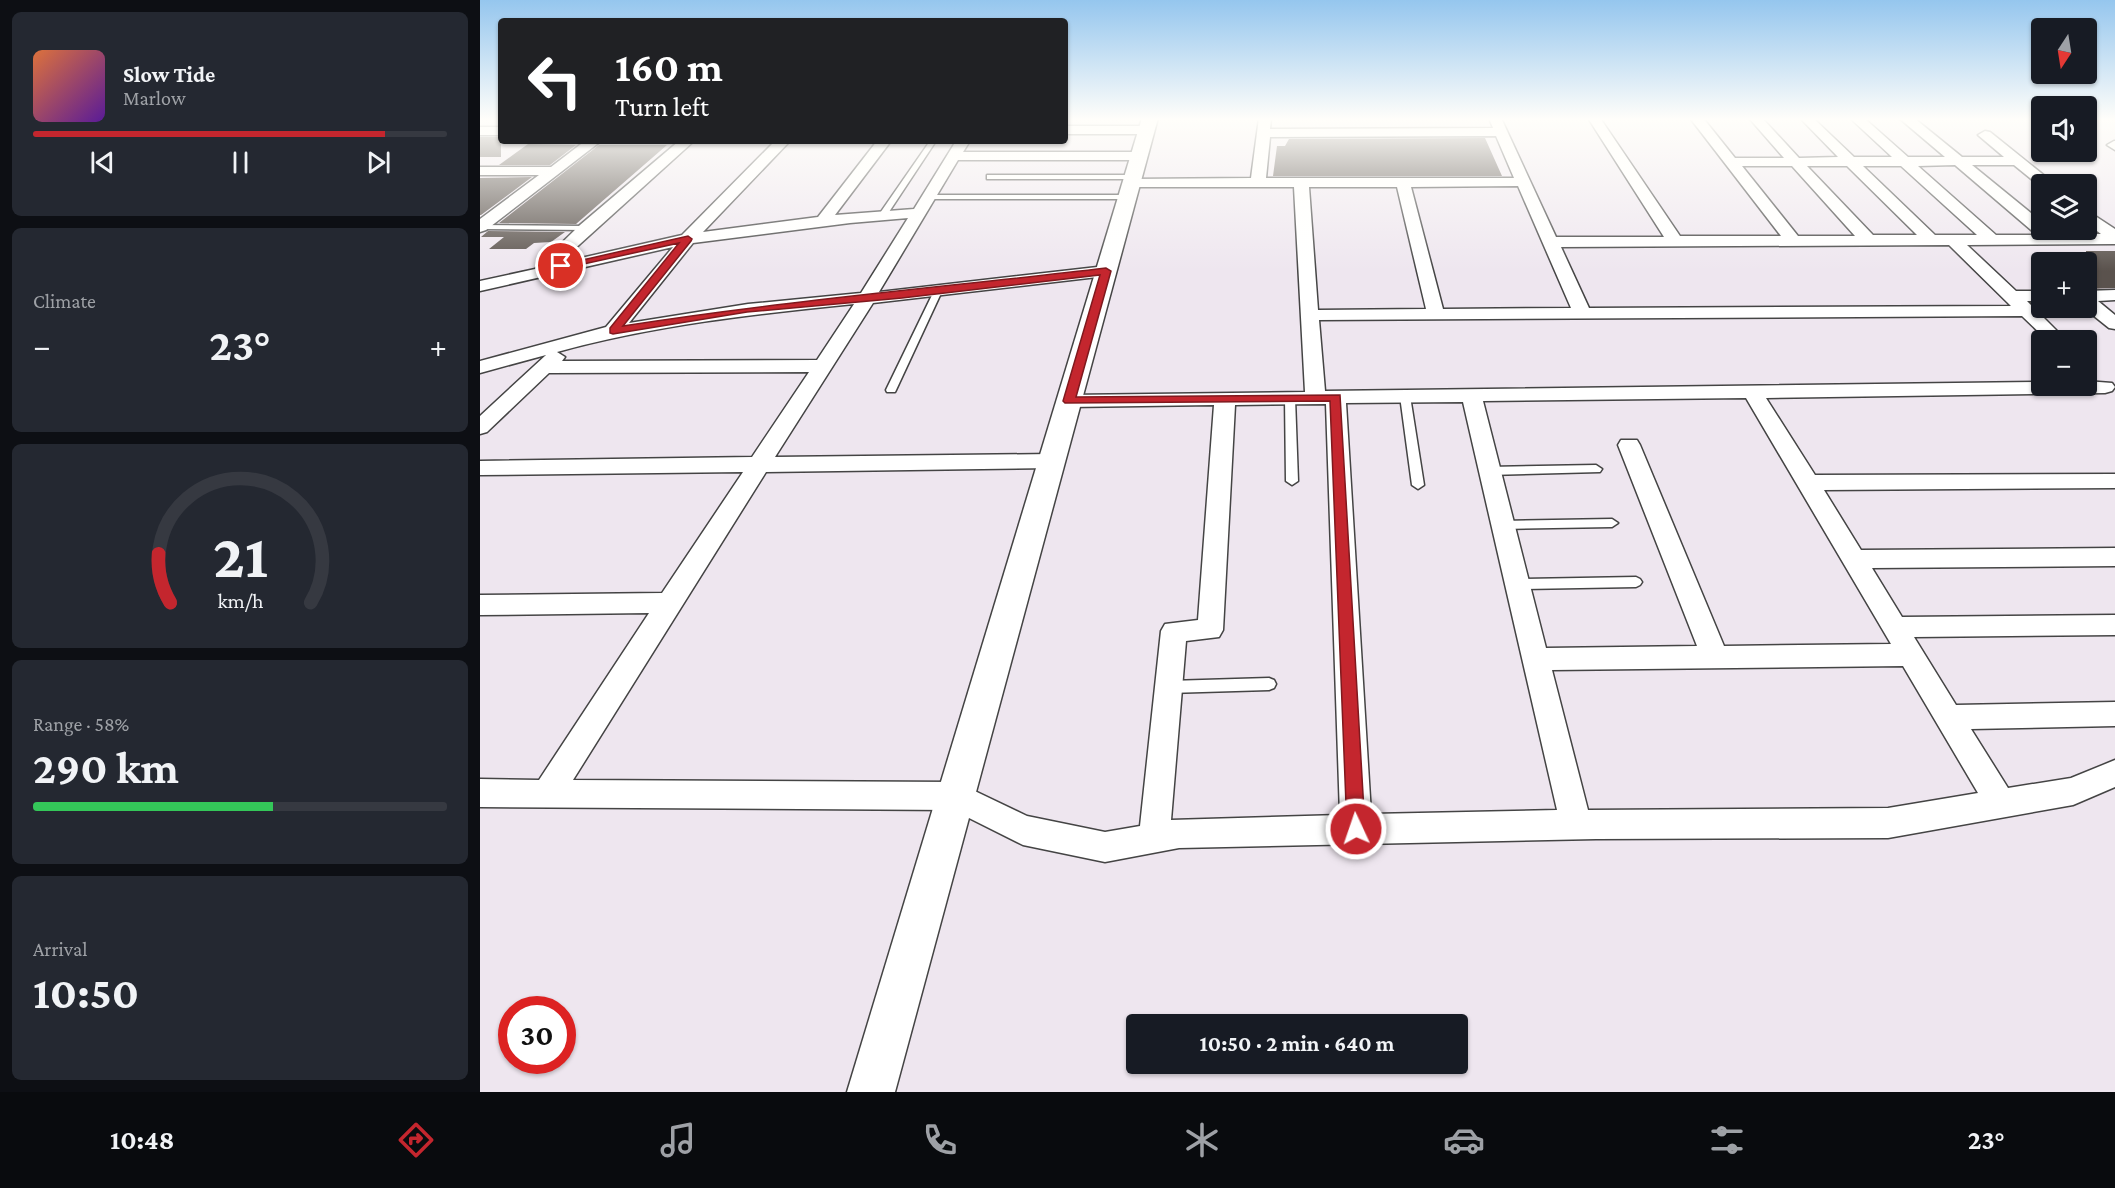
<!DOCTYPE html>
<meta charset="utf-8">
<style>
body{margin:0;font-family:"Crimson Pro",serif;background:#242831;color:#f1f3f6;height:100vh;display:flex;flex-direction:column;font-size:22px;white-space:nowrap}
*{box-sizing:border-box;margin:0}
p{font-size:20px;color:#9ea1a6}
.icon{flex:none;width:33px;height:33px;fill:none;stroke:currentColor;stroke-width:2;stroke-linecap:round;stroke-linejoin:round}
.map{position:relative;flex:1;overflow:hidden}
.panel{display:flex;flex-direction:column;gap:12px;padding:12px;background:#0d0f14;width:480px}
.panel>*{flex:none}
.top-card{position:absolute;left:18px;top:18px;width:570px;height:126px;border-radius:6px;box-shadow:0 2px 4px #0004;background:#202124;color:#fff;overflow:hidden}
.needle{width:39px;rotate:192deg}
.controls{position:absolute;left:1551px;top:18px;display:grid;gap:12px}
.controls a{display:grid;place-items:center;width:66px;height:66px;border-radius:6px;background:#171b24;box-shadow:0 2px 4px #0004;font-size:30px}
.speed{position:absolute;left:18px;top:996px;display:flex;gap:12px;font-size:30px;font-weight:700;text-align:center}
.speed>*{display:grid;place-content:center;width:78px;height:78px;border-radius:50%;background:#171b24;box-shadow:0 2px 4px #0004;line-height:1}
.speed .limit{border:9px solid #d22;background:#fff;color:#111}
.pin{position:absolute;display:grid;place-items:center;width:51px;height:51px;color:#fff;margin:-26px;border:3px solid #fff;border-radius:50%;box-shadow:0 2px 6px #0007}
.me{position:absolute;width:66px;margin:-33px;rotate:357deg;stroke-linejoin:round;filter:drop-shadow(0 0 4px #0008)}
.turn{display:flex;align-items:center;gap:21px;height:126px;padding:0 18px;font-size:27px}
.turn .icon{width:78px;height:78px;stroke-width:2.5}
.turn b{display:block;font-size:42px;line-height:51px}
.big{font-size:45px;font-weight:700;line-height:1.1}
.panel .widget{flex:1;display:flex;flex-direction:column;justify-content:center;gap:9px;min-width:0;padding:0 21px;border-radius:9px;background:#242831}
.panel .dial{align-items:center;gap:0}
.dial svg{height:156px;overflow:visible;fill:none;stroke:#363941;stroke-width:7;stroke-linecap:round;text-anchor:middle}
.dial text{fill:#f1f3f6;stroke:none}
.song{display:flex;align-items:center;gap:18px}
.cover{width:72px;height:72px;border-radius:9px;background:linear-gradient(135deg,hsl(20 70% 55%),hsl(270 70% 35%))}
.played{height:6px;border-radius:3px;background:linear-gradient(90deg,#c4262e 85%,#363941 85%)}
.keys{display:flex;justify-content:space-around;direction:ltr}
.heat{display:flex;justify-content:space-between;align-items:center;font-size:33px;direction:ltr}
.charge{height:9px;border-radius:4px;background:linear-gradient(90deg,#34c759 58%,#363941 0)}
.trip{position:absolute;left:646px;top:1014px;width:342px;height:60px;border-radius:6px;background:#171b24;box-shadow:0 2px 4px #0004;font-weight:700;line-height:60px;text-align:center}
.menu{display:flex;height:96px;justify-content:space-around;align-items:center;background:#090b0e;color:#9ea1a6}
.menu .icon{width:42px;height:42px}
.menu .current{color:#c4262e}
.menu b{font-size:27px;color:#f1f3f6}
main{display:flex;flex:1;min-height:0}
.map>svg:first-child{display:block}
.industrial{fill:#eee6ef;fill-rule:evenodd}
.building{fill:#5a524d}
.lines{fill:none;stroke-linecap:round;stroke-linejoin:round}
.service-casing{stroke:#444;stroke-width:3}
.minor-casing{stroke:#444;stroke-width:3}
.tertiary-casing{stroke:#444;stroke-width:3}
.service{fill:#fff;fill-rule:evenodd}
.minor{fill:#fff;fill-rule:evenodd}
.tertiary{fill:#fff;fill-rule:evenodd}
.route{fill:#c4262e;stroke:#7f191e;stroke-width:1.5}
</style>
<main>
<section class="panel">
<div class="widget">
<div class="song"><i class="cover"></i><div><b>Slow Tide</b><p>Marlow</p></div></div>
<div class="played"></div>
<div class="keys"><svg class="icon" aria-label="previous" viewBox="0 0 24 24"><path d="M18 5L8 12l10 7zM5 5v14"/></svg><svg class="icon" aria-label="pause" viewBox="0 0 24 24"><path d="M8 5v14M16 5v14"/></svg><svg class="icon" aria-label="next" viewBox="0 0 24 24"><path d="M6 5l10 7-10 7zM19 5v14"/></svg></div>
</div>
<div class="widget"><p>Climate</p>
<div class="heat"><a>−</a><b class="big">23°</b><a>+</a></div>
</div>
<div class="widget dial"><svg viewBox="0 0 100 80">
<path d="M14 69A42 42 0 1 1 86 69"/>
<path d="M14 69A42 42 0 0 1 8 44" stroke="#c4262e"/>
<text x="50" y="56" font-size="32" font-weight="700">21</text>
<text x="50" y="72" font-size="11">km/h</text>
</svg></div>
<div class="widget"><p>Range · 58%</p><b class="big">290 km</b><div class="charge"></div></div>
<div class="widget"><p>Arrival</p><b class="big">10:50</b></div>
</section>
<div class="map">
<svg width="1635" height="1092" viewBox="0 0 1635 1092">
<rect width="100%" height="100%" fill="#fffdf5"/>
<path class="industrial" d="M0,118H21V141H585V118H1561L1562,152H1606L1607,118H1635V1092H0ZM1562,184H1606V230H1562ZM1562,262H1606V308H1562ZM1562,340H1606V386H1562ZM32,1010H82V1060H32ZM657,1024H978V1064H657Z"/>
<path class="building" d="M0,137H21V157H0Z
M1005,138L1022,176H793L797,146H805L809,139Z
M48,144L96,145L70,165H19Z
M119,145H187L96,224L19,223Z
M52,177L1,215H0V178Z
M8,231L85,232L71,242L54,243L46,249H9L24,237H1Z
M1606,251H1635V288L1606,289Z"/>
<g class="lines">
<defs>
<path id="service" d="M450,141H456L405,218H399L398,216Z
M507,175H654L658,177L654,179H507Z
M444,195H648L652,197L648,199H444Z
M0,225L106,226L110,228L106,230L0,229Z
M458,288L462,291L416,390L415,392H407L406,390L454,291Z
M925,393L930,396L944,485L938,489L932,485L920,396Z
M810,395L815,398L818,481L812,485L806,481L805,398Z
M1116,465L1122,469L1120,472L1009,475L1003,471L1009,467Z
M1132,519L1138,523L1132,527L1022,529L1016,525L1022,521Z
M1156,577L1160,579L1162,582L1160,585L1156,587L1037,589L1033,587L1031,584L1033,581L1037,579Z
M789,678L794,680L796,684L794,688L789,690L689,693L684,691L682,687L684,683L689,681Z"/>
<path id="minor" d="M779,118H791L790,129L1013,128L1009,118H1021L1076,237H1184L1108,118H1120L1200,236H1301L1210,118H1223L1255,158H1304L1269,118H1282L1319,158L1358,157L1320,118H1333L1374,157H1412L1370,118H1384L1428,157H1465L1419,118H1434L1482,157H1524L1498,135L1505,131L1510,132L1571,181L1573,184H1562L1561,187L1534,165H1492L1562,222V230H1570L1576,234H1621L1606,223V210L1635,229V244L1487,245L1536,291H1562V301H1547L1586,340H1567L1542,316L839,320L845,391L1562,382V386H1606V381L1632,383L1635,387L1632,391L1625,393L1286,398L1335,475L1635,474V488L1344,490L1381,550L1635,548V566L1392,568L1422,617L1635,615V635L1434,637L1476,705L1635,702V726L1491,729L1528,788L1591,778L1635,760V787L1593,805L1408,838L1116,839L699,848L625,862L543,845L473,810L0,807V779L59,780L169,613L0,615V595L182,593L263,472L0,475V461L272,457L329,372L69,373L7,432L0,434V416L66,355L0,373V361L126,327L193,247L0,291V281L55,269L100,225L199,141H214L79,263L202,235L295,141H310L223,232L338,217L397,141H411L355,215L434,209L476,141H490L483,152H659L666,156L659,160H478L399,292L626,266L634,271L626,276L393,303L295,457L572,454L580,456L583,461L580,466L572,468L286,472L93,780L476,782L547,816L625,832L660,826L681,631L685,624L718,620L734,405L589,407L582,405L579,401L582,397L589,395L825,392L814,187H652L645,183L652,179L771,178ZM1016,136L1034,178H786L790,137ZM1475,165L1557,235H1516L1438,166ZM1262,166H1312L1375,236H1318ZM1327,166H1367L1437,235H1393ZM1383,166H1421L1497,235H1455ZM1038,186L1091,308L963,309L931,187ZM829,187H917L946,309L838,310ZM428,218L381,293L268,304L149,323L213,243L370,223ZM1469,245L1531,306L1109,308L1081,247ZM374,304L337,360L82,361L85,357L77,352C175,325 274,314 374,304ZM1266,398L1411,644L1244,646L1160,445L1157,440H1141L1138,445L1217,646L1066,648L1003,401ZM983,402L1077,810L891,814L866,403ZM846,404L860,815L691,820L706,641L739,637L743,630L755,405ZM1423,666L1498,793L1408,808L1108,810L1072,670Z
M585,126H666L673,130L666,134H585Z
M0,127H21V135H0Z
M105,141H121L6,230L0,232V219L59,175H0V167H71Z
M1634,141H1635V150L1627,145Z
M1635,290V300L1618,301L1635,315V329L1629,328L1604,308H1606V291Z"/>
<path id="tertiary" d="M662,118H678L415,1092H367Z"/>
</defs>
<use href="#service" class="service-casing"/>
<use href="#minor" class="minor-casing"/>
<use href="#tertiary" class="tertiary-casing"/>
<use href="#service" class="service"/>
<use href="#minor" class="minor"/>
<use href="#tertiary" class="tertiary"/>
</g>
<linearGradient id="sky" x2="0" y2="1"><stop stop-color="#95c6ee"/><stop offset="0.44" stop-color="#fffefa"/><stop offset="1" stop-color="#fffefa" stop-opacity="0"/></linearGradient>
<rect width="1635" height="271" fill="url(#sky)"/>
<path class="route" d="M208,236L212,239L211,241L143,326C303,301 465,287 626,268L631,271L596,397L860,395L885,829L883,835L876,838L870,835L867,829L850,401L585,403L583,401L620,275L422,298L267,312L133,334L130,333V328L199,243L81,269L76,266Z"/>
</svg>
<div class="controls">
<a><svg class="needle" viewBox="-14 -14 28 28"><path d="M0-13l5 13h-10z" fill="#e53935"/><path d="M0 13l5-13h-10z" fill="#9ea1a6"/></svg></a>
<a><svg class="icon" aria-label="sound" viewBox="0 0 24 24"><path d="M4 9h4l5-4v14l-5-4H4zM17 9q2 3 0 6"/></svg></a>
<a><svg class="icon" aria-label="layers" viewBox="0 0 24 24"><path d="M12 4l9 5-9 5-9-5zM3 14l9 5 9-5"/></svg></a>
<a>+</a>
<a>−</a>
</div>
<div class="speed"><div class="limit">30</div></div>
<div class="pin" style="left:81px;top:266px;background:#d93025"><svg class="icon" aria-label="arrive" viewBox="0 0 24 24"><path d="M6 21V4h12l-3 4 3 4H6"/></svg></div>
<svg class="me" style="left:876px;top:829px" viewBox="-20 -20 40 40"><circle r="17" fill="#c4262e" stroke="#fff" stroke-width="3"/><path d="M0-11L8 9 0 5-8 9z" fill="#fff"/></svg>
<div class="trip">10:50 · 2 min · 640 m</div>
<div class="top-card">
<div class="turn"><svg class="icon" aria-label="left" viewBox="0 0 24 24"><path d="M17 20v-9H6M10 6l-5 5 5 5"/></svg><div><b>160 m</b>Turn left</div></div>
</div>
</div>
</main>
<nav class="menu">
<b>10:48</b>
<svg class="icon current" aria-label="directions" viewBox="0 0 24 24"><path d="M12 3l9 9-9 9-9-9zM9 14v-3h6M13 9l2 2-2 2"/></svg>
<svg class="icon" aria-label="music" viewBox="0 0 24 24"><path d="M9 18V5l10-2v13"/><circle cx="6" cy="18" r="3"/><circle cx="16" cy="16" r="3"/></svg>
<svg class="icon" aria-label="phone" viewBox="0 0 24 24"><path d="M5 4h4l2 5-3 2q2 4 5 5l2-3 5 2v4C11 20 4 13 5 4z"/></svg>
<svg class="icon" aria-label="climate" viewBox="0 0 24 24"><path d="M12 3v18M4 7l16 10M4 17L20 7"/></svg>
<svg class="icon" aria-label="car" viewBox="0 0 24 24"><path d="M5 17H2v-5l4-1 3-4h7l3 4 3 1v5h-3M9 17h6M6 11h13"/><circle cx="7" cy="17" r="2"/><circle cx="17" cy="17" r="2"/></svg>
<svg class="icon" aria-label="filters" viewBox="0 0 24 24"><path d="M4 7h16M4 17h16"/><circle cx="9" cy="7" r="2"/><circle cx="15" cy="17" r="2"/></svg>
<b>23°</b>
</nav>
